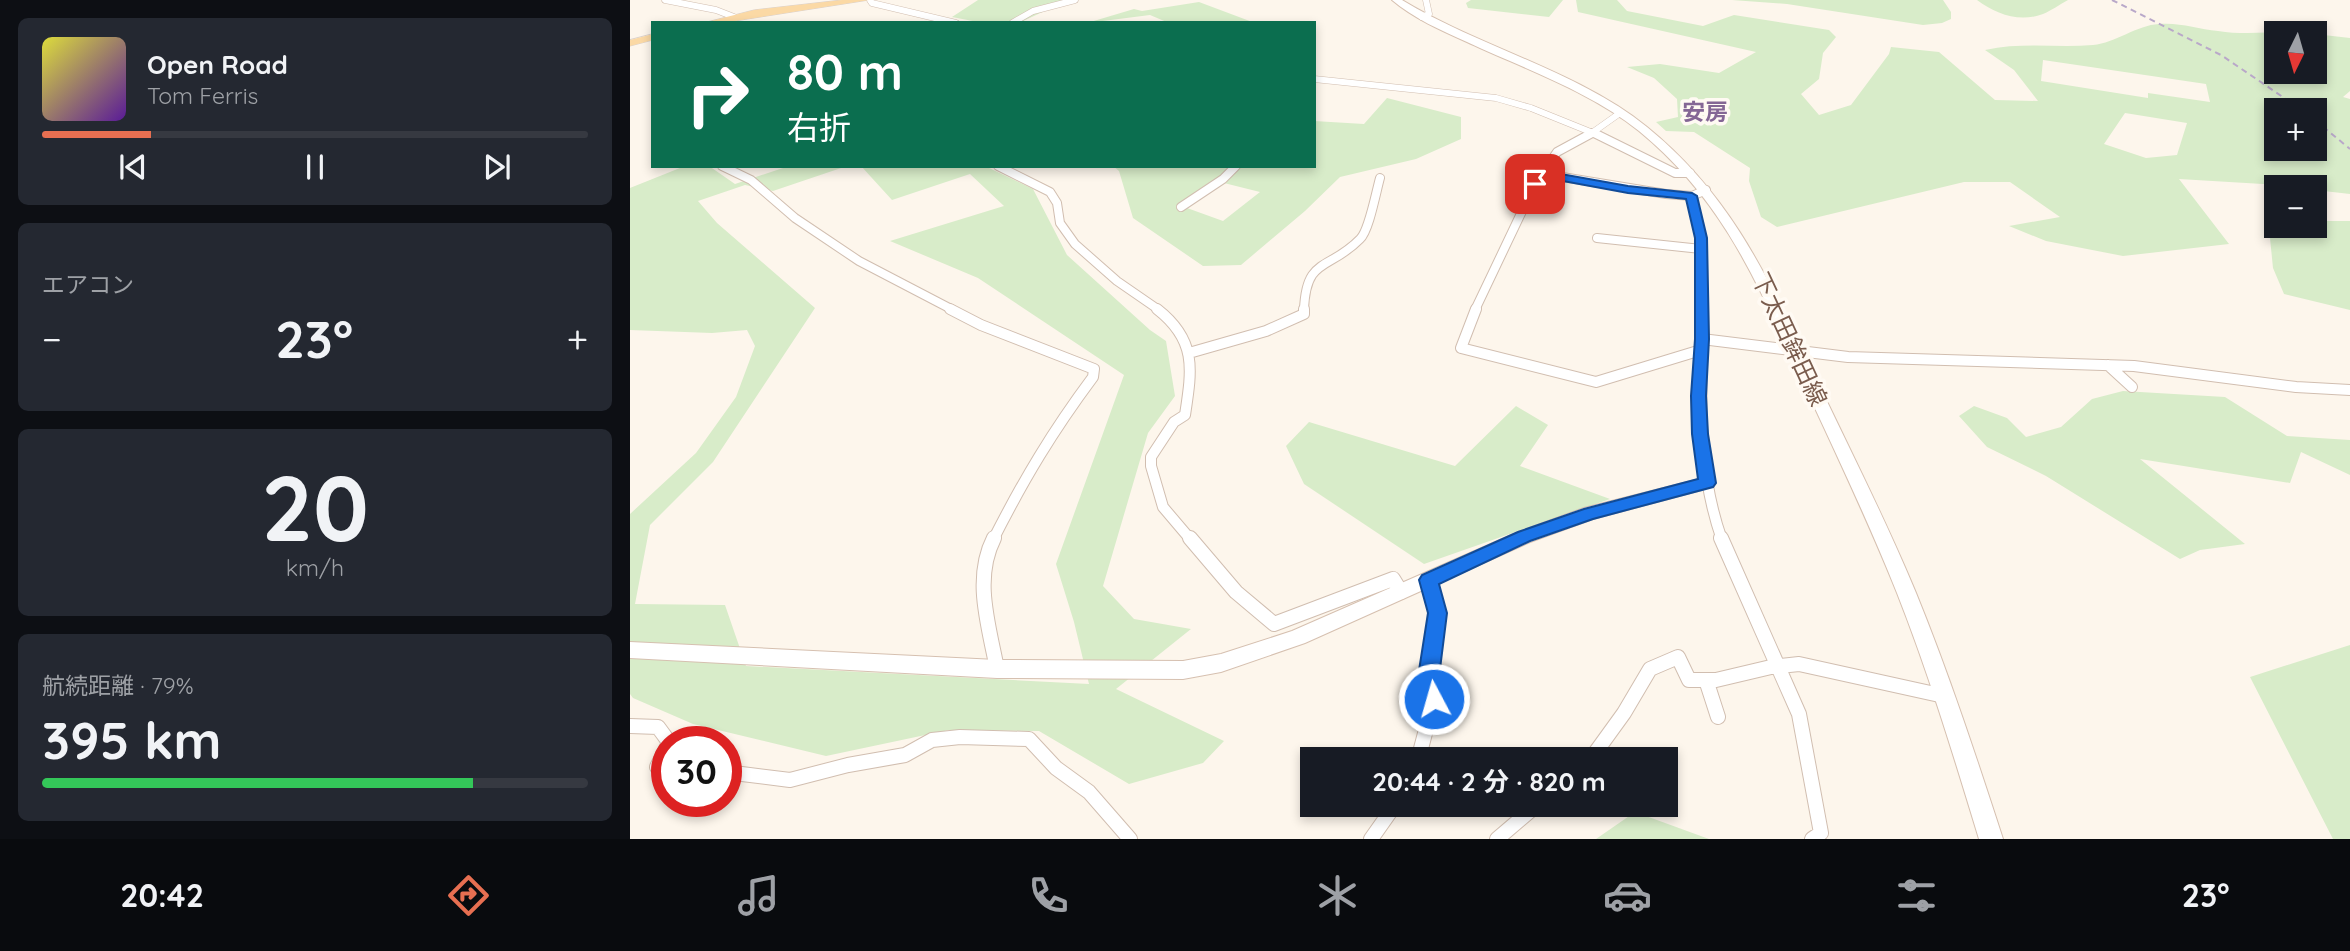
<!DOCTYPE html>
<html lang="ja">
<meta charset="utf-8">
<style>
body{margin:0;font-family:Quicksand,"Noto Sans JP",sans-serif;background:#242831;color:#f1f3f6;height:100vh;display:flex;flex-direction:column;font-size:26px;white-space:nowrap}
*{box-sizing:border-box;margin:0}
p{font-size:23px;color:#9ea1a6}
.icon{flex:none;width:38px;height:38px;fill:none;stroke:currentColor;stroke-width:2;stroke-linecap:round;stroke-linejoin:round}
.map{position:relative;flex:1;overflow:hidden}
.sheet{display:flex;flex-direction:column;gap:18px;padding:18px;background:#0d0f14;width:630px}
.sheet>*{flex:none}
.guide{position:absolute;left:21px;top:21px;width:665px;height:147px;border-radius:0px;box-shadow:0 4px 10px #0003;background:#0b6e4f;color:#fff;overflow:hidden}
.needle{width:46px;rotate:185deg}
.controls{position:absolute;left:1634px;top:21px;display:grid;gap:14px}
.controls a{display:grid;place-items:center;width:63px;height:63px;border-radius:0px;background:#171b24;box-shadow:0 4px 10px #0003;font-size:35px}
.speed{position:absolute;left:21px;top:726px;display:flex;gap:14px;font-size:35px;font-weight:700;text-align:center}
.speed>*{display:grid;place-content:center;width:91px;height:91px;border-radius:50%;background:#171b24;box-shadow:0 4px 10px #0003;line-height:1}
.speed .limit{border:10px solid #d22;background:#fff;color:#111}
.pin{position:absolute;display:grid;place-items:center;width:60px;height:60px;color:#fff;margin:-30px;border-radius:14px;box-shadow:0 4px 10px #0006}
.me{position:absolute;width:77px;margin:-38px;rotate:354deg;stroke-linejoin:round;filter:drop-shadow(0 0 5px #0008)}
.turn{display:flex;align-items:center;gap:24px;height:147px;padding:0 21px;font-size:32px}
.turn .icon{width:91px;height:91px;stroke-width:2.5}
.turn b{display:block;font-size:49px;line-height:60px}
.big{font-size:52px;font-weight:700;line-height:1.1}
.sheet .card{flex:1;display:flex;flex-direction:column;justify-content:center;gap:10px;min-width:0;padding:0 24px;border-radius:10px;background:#242831}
.sheet .dial{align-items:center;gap:0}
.dial b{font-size:91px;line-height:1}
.song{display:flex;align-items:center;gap:21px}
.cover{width:84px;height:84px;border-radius:10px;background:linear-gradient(135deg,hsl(60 70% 55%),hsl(270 70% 35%))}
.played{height:7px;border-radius:4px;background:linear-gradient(90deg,#e76f51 20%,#363941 20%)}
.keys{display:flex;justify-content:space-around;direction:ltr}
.heat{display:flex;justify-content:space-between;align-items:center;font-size:38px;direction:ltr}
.charge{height:10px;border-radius:5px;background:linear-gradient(90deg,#34c759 79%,#363941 0)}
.trip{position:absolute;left:670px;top:747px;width:378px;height:70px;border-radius:0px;background:#171b24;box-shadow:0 4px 10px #0003;font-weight:700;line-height:70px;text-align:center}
.dock{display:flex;height:112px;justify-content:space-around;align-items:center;background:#090b0e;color:#9ea1a6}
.dock .icon{width:49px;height:49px}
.dock .current{color:#e76f51}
.dock b{font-size:32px;color:#f1f3f6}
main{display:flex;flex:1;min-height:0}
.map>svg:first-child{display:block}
.green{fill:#d8ecc9;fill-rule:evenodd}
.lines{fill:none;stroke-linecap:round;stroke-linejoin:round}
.street-far3-casing{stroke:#d1beb0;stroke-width:7}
.street-far2-casing{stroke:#d1beb0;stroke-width:10}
.street-far1-casing{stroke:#d1beb0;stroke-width:12}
.street-casing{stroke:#d1beb0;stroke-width:16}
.secondary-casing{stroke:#d6c0b0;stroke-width:2}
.primary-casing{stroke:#dad1cd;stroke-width:1}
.street-far3{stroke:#fff;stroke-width:6}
.street-far2{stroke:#fff;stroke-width:8}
.street-far1{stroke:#fff;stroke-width:10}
.street{stroke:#fff;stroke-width:14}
.secondary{fill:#fff;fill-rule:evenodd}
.primary{fill:#fbd9a5;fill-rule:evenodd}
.rail{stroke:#b9a8c9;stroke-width:2;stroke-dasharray:6 4.5;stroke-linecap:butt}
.route{fill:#1a73e8;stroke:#114b97;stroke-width:2}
.labels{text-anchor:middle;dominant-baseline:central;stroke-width:7;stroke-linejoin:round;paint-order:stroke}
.far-quarter-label{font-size:23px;font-weight:bold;fill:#846695;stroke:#fffaf3}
.street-label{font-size:24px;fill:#7a5c4d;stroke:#fffaf3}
</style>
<main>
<section class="sheet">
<div class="card">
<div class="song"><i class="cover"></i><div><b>Open Road</b><p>Tom Ferris</p></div></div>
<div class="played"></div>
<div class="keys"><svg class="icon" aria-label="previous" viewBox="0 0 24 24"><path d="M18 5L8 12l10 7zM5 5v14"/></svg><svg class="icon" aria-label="pause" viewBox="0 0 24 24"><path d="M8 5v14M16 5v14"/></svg><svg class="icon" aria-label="next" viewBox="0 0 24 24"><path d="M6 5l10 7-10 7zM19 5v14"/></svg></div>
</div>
<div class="card"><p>エアコン</p>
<div class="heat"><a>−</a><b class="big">23°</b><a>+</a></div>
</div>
<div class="card dial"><b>20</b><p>km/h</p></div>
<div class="card"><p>航続距離 · 79%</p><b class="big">395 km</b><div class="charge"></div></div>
</section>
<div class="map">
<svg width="1720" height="839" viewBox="0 0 1720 839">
<rect width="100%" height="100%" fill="#fdf6ec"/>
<path class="green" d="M348,0H438L389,23H353L322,17Z
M841,0H933L919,17L838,8L836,3Z
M946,0H987L997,11L1073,26L1104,15L1199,30L1206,37L1193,53L1189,79L1171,94L1189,115L1221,105L1259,54L1261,47L1309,52L1365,100L1408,101L1384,70L1355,50C1391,42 1427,48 1463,45C1485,43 1507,25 1529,24C1549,22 1568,29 1588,31C1618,36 1649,30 1679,33H1647V72H1685V34L1720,38V91L1713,97L1720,99V194L1685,190V187L1549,179L1599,244L1493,256L1416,241L1379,226L1430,217L1380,182H1334L1147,227L1131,217L1119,181L1120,168L1064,132L1036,131L1026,122L1048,117L1047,99L1024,78L997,67L1030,64L1089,73L1126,52L948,12ZM1413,60L1576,84L1580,102L1518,93V98L1411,81ZM1647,110H1685V149H1647ZM1495,113L1557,123L1547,155L1516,158L1474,144Z
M1102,0H1313L1321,12V19L1312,23L1293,25L1157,4Z
M1347,0H1438C1430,4 1421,11 1413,14C1389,23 1366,14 1347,0Z
M569,2L625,23H539L520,15L457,23L504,9L512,11Z
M757,98L831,117V139L786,159L710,177L675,211L611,265L573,266L503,218L489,171L483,166H684V121L734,124ZM594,183L630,192L593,221L557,208Z
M55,166H79L105,184L159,166H217L143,191L115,185L68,201L87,223L185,308L83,462L20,525L5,604L95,605L116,666L459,684L444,622L426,564L494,375L348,278L260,241L374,206L340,174L262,200L231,166H355L403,189L437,255L520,330L536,341L545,396L518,433L473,586L504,619L561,629L486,689L594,741L573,763L499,784L409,731L319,730L196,756L63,724L3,698L0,694V514L66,453L106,397L125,346L117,330L82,333L0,330V188Z
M1695,221H1720V310L1654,294L1643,268L1640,238Z
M1493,391L1595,397L1657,436L1720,440V475L1671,452L1660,483L1510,459L1615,544L1570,550L1550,559L1416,476L1357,447L1329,416L1344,406L1377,418L1396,437L1431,427L1462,399Z
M886,406L918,425L890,466L980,499L794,564L674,484L656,446L679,422L825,466Z
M1720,645V839H1703L1620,677Z
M1005,812L1079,839H966Z"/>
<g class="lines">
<defs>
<path id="street-far3" d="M35,0L86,10L104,17
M240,0L242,3L326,23
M792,17L799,14L796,0
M382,23L403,11L445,0
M684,79L866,98L901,108L968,135
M959,135L990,113"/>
<path id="street-far2" d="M964,133L1045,173H1060
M92,166L121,180L165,218L229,261L323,310
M368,166L420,192L427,203L430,223L445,244L487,281L529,310
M914,174L1036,194L1062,196L1076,190
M1062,196L1071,238L1072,310
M551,207L593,179L606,166
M967,238L1071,249
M674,310C676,256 699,271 730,239C739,231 746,192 750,178
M845,310L905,184L927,152L962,133"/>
<path id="street-far1" d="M320,309L351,325L464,369L463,377C422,432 394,479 363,540
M527,309C567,340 562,369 555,415L544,422L521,457V466L533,507L561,540
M846,309L831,348L966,382L1071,350
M1072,309C1073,390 1064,460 1092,540
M1072,339L1218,357L1504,366L1666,387L1720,390
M559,353L636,331L674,314V309
M1478,365L1502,387"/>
<path id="street" d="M364,538C343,579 359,626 367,669
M560,538L606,592L644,624L763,579L771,592
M1091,538L1169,714L1191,833L1182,839
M1077,683L1088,717
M0,726L28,727L39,742
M37,747L27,767L37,768
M788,760L804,699L799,677L807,613L798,580
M960,760L994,713L1020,669L1048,657L1059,680H1086L1141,667L1169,664L1314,696
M96,772L160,780L218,765L275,755L302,740L330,737L399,739L426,768L459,792L500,839
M741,839L765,805
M867,839L907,805"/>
<path id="secondary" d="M762,0H772C849,47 948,71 1017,127C1108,201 1142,289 1192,391C1224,458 1258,525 1286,593C1319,674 1346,756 1373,839H1349C1324,757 1299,674 1267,593C1240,525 1208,458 1177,391C1130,291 1098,204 1009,131C959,91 895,69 837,42C812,31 783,18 762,0Z
M1077,477L1083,479L1085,483L1083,487L963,519L900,542L675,643L591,672L553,679L367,678L0,658V642L367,660L553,661L591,654L662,631L888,532L954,508Z"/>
<path id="primary" d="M212,0H239L92,23H73L124,10Z
M23,34V40L0,46V40Z"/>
</defs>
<use href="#street-far3" class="street-far3-casing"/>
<use href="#street-far2" class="street-far2-casing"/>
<use href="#street-far1" class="street-far1-casing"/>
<use href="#street" class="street-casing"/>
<use href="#secondary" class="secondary-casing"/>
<use href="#primary" class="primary-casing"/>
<use href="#street-far3" class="street-far3"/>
<use href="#street-far2" class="street-far2"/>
<use href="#street-far1" class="street-far1"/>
<use href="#street" class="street"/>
<use href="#secondary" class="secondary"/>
<use href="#primary" class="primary"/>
<path class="rail" d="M1482,0L1591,55L1672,110
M1685,120L1720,149"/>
</g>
<path class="route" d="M914,171L998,186L1062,193L1067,196L1077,238L1079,339L1076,396L1078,434L1086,483L1083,487L963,519L900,541L809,584L817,613L809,677L815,699L811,706L804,708L796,706L788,677L798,613L789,580L792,575L888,532L954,509L1068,479L1062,434L1061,396L1065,339V238L1056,199L998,193L917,178L909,186H900V181Z"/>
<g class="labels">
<g class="far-quarter-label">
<text x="1075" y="111">安房</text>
</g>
<g class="street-label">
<text transform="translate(1160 339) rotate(65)">下太田鉾田線</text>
</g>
</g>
</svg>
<div class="controls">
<a><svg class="needle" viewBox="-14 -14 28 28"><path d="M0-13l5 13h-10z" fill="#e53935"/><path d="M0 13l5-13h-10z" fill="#9ea1a6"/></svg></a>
<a>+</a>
<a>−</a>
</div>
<div class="speed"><div class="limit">30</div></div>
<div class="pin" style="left:905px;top:184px;background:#d93025"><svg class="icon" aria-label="arrive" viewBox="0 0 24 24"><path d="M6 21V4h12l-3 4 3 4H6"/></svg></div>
<svg class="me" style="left:804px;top:699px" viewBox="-20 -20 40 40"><circle r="17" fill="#1a73e8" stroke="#fff" stroke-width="3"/><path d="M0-11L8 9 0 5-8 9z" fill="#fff"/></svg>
<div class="trip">20:44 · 2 分 · 820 m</div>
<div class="guide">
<div class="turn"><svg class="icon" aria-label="right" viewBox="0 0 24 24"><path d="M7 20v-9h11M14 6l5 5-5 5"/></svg><div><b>80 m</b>右折</div></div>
</div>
</div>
</main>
<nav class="dock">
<b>20:42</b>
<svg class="icon current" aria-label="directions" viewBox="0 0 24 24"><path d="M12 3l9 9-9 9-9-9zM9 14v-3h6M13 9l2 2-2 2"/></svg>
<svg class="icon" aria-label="music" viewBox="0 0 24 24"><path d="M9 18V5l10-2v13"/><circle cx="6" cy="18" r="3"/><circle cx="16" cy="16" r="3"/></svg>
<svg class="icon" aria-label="phone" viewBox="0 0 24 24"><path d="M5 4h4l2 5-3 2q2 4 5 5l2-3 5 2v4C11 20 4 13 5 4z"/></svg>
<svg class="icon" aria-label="climate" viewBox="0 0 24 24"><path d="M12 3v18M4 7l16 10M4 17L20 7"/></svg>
<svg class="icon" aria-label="car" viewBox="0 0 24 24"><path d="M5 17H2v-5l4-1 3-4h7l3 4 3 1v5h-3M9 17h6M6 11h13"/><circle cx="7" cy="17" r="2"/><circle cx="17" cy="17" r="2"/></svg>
<svg class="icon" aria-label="filters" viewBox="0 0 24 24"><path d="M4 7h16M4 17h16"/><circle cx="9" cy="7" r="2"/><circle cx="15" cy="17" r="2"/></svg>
<b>23°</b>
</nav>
